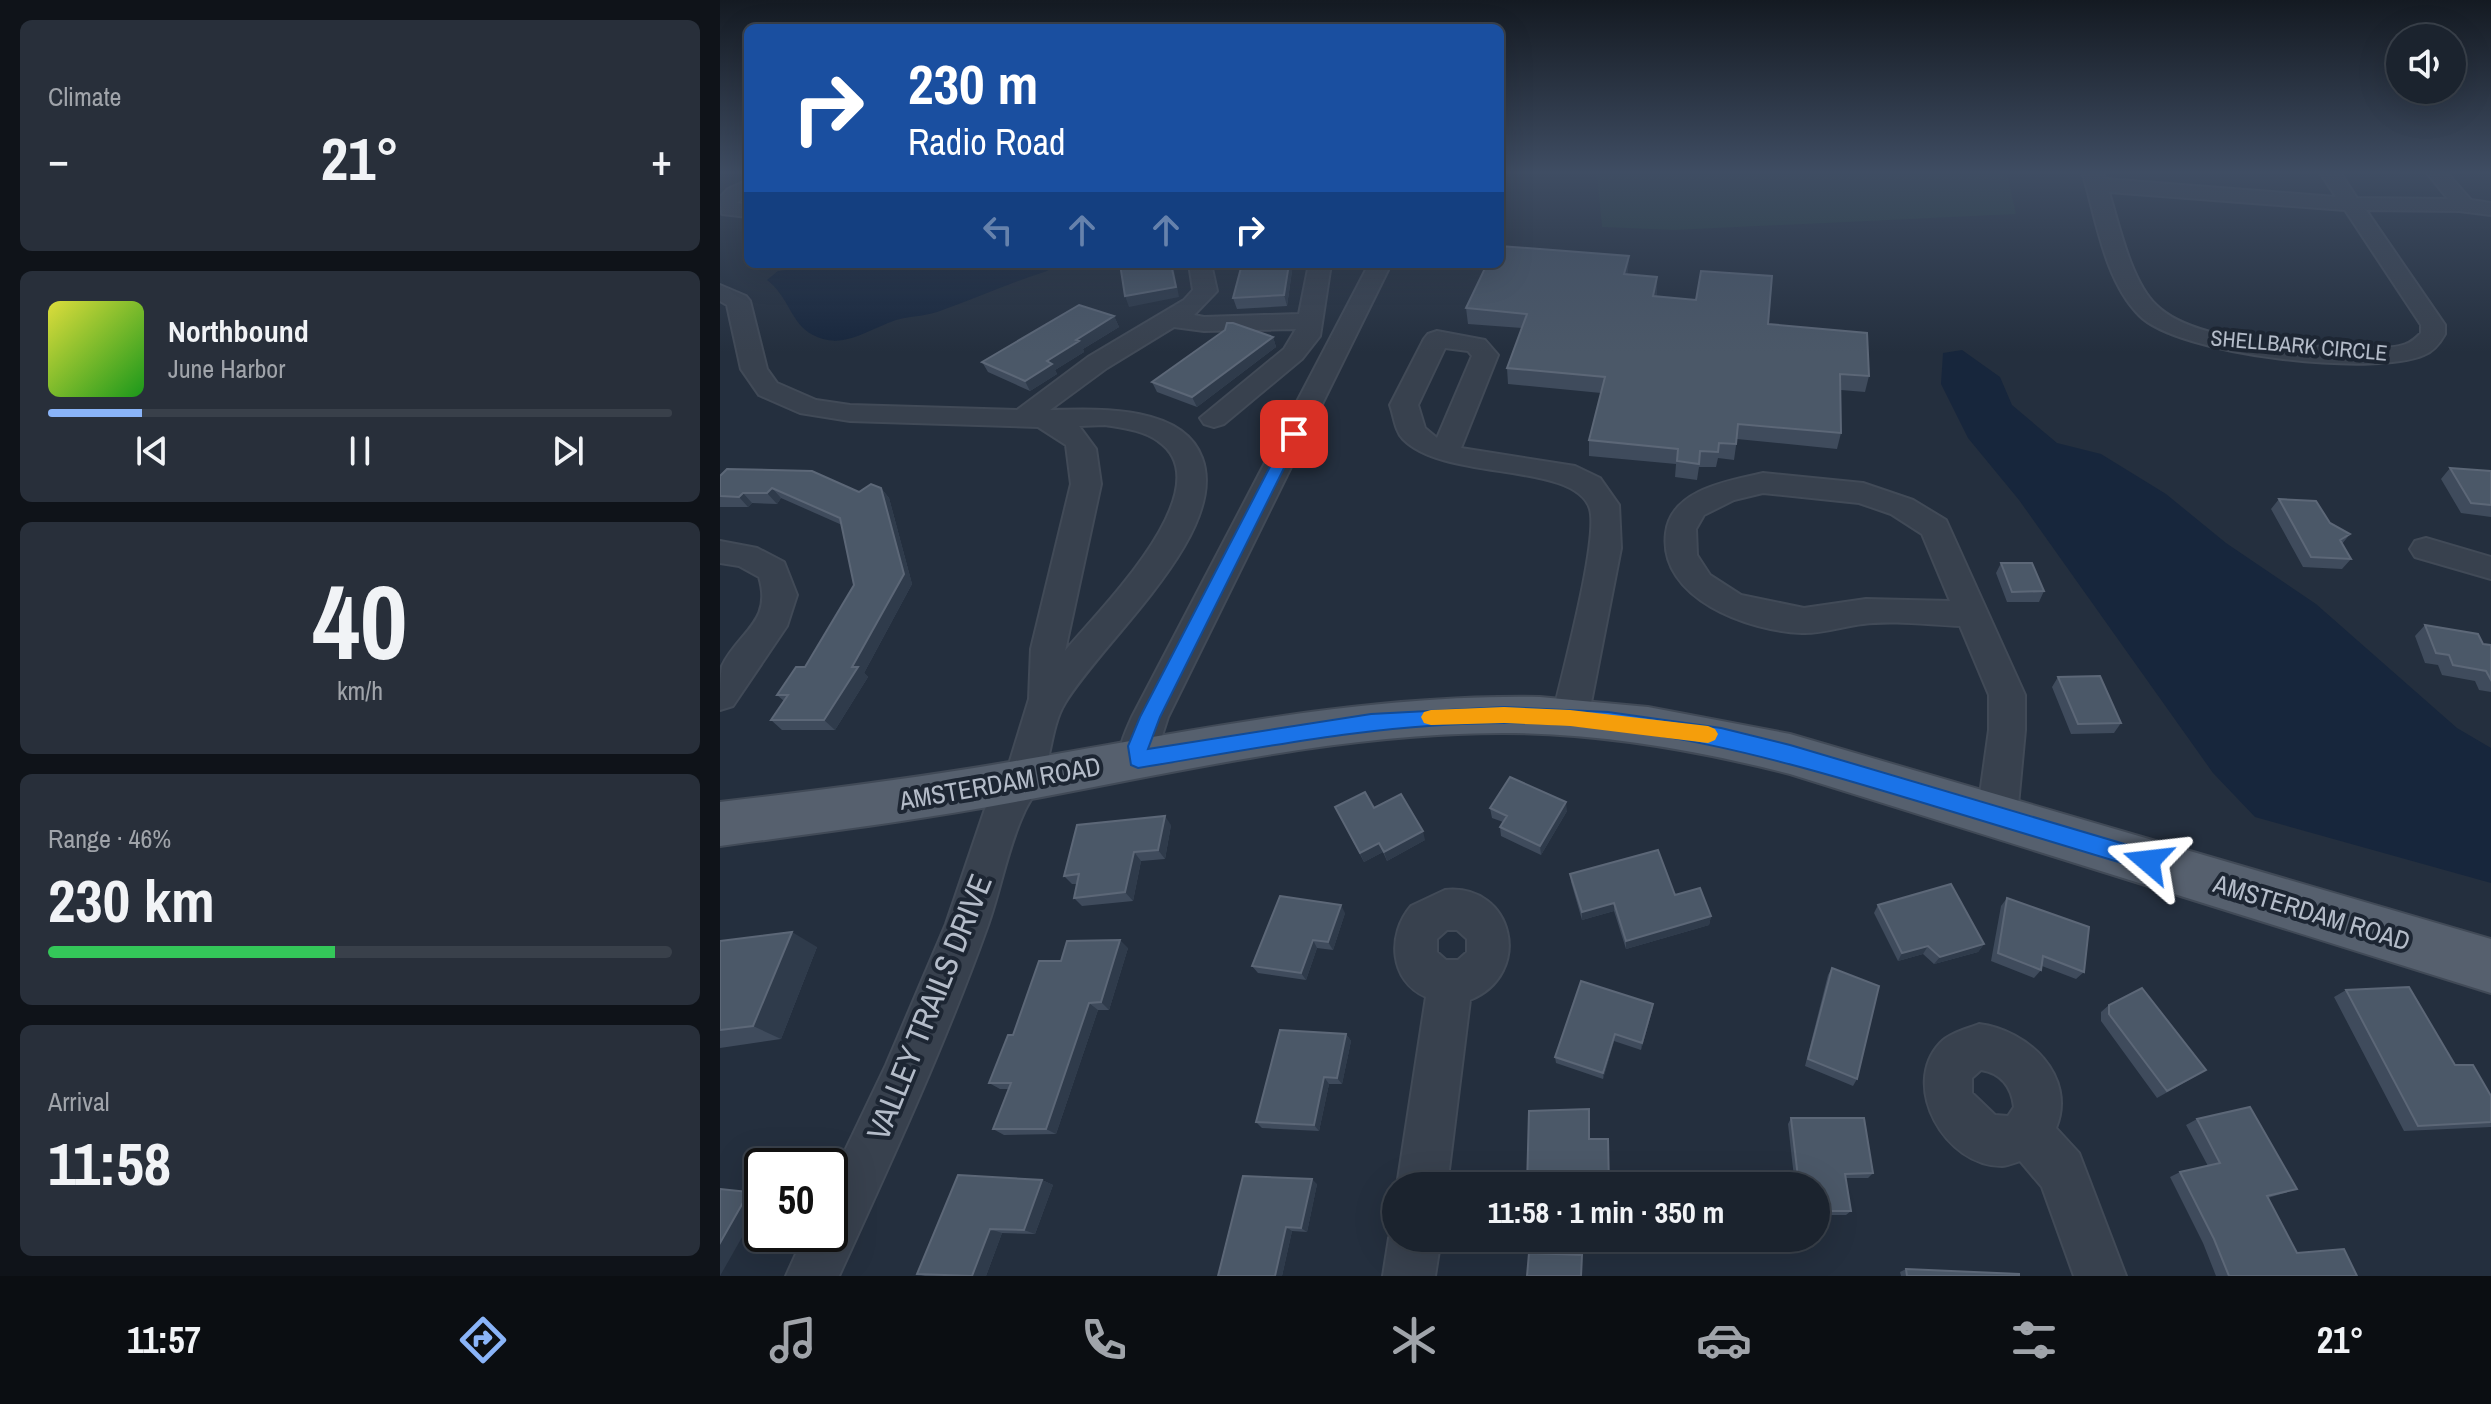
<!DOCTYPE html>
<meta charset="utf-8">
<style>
body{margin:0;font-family:"Archivo Narrow",sans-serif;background:#282f3a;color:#f1f3f6;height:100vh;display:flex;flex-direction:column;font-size:30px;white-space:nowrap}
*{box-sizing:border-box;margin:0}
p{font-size:26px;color:#a0a4aa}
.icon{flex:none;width:44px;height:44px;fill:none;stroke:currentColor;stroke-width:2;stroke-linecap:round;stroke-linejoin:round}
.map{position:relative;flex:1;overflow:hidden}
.panel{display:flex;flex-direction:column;gap:20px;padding:20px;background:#0f1319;width:720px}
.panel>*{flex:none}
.banner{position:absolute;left:24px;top:24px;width:760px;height:244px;border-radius:12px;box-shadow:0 8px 32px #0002,0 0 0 2px #39404a;background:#1a4fa0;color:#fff;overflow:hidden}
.fabs{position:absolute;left:1666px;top:24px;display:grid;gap:16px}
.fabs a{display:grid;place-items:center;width:80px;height:80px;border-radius:50%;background:#1b232e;box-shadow:0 8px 32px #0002,0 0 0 2px #39404a;font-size:40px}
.speed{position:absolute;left:24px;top:1148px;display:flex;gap:16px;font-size:40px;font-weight:700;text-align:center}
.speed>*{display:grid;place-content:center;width:104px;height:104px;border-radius:50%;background:#1b232e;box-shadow:0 8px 32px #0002,0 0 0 2px #39404a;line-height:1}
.speed .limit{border:4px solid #111;border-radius:12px;background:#fff;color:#111}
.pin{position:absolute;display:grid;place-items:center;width:68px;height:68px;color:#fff;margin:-34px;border-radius:16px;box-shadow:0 4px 12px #0006}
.me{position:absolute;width:88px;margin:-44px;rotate:287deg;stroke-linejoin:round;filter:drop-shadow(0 0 6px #0008)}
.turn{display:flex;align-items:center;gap:28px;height:168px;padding:0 32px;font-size:36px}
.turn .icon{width:104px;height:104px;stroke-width:2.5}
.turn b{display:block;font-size:56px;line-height:68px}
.lanes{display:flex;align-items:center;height:76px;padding:0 32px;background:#0003;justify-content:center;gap:40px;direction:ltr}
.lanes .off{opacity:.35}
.big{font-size:60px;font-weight:700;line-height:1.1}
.panel .card{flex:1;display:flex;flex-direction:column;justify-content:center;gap:12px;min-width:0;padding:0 28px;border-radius:12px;background:#282f3a}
.panel .dial{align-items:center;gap:0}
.dial b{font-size:104px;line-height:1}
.song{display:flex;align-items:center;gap:24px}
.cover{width:96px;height:96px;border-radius:12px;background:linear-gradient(135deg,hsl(60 70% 55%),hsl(120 70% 35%))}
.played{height:8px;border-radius:4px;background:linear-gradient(90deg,#8ab4f8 15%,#39404a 15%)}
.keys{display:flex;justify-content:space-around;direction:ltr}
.heat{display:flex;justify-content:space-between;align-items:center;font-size:44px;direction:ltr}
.charge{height:12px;border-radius:6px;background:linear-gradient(90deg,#34c759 46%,#39404a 0)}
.trip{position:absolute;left:662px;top:1172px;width:448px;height:80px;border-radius:40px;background:#1b232e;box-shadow:0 8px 32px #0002,0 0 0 2px #39404a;font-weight:700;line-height:80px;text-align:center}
.dock{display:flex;height:128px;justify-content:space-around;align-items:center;background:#0b0e12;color:#a0a4aa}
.dock .icon{width:56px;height:56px}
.dock .selected{color:#8ab4f8}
.dock b{font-size:36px;color:#f1f3f6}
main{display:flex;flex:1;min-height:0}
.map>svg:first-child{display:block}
.green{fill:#263c3f}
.water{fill:#17263c}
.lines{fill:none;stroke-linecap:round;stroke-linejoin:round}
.minor-casing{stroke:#414a57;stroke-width:4}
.major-casing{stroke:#414a57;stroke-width:4}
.minor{fill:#38414e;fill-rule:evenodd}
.major{fill:#56606e;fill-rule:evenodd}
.wall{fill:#3f4b5c}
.shaded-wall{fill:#2f3b4b}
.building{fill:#4b5868;stroke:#5c6777;stroke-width:2}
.route{fill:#1a73e8;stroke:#114b97;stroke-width:2}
.slow{fill:#f59e0b}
.labels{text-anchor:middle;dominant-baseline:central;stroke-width:8;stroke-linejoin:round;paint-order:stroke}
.far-street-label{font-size:22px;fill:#b4bcc9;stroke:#1d2633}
.street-label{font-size:26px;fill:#b4bcc9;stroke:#1d2633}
.near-street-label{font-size:32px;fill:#b4bcc9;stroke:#1d2633}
</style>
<main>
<section class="panel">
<div class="card"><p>Climate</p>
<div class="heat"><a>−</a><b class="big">21°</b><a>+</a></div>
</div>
<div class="card">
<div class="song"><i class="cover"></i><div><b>Northbound</b><p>June Harbor</p></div></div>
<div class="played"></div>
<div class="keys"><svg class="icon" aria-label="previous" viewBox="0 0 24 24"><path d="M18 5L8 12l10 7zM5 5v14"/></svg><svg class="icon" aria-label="pause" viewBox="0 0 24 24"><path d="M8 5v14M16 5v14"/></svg><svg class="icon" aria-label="next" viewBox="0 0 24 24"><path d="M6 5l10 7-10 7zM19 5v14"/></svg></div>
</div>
<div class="card dial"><b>40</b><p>km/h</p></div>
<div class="card"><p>Range · 46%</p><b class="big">230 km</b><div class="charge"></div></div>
<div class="card"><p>Arrival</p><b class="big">11:58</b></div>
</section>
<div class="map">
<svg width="1771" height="1276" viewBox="0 0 1771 1276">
<rect width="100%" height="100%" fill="#242f3e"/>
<path class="green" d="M877,174H1287L1296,214L954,230L882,227Z"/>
<path class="water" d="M115,264H336L327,271C289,283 254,299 217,312C205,316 192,316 180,319C152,326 124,352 93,335C71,324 68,295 47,280L58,271Z
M1242,350L1280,377L1292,405L1337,443L1381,454L1446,494L1506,543L1596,604L1737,728L1771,748V883L1535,817L1493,773L1299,500L1248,438L1221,384L1223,353Z"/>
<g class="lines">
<defs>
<path id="minor" d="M1363,174H1383L1385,179L1616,197L1601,174H1621L1637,198L1728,199L1708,174H1728L1751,200L1771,203V215L1739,211L1646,210L1725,325V334C1720,343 1714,351 1704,355C1655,377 1457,355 1419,315C1385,281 1376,219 1363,174ZM1389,192L1625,210L1701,325V333C1696,338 1692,342 1686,344C1655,356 1525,341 1490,332C1472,327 1450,319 1436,305C1411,281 1399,225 1389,192Z
M28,180V194L17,203L28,205V217L2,214L0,197L8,189Z
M469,264H491L497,291L474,315L484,317L579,314L589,264H611L600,336L582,359L504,424L494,427L484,424L480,418L564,349L576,329L484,331L454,327L387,368L330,410C374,409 463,404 482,458C510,533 382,641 345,703C332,724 331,755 323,778C318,791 308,802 303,815C287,850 281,889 268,925C225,1045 172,1160 119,1276H66L85,1234H110V1182L166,1065L226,924L265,809L286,774L309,699L311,649L351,484L346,445L318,427L130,421L80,413L39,395L21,369L7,305L0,301V285L26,296L30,301L47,369L57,383L96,400L130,405L297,410L368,357L464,300L473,290ZM385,425C403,428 423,430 438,441C506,487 376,613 345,651L381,484L376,449L359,426Z
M649,264H671L448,717L431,770L418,775L405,770C395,750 404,736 412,717Z
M717,331L765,340L778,355L741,448L855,466L880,478L899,505L901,548L868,718L863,729L850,733L837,729L832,718C841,678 879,540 870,509C855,461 725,482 683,439C675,431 674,416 670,405L704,339L708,334ZM725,348L748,351L752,356L717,438L705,428L698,405Z
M1043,473L1143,483L1193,500L1226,520L1305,695V730L1297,816L1291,828L1277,833L1263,828L1257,816L1269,730V695L1240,626C1209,625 1174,620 1143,624C1123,626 1102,634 1082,633C1029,631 938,599 946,533C951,489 1009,481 1043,473ZM1043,493L1139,503L1171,514L1202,534L1230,601L1146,599L1084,608L1021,595L990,575L977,555L976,529L984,515L1014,500Z
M1706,538L1771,557V579L1695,557L1690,549L1695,541Z
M0,541L37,548L64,562L77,595L67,626L13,706L0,710C0,698 0,677 2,666C19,631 53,622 39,577L19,566L0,563Z
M725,890C794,883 814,974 750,1000L727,1186H677L706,997C669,981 667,934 691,906ZM727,930H737L747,939V952L738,960H726L717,952V939Z
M1259,1024C1308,1030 1357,1076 1336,1128L1359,1153L1406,1276H1354L1322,1187L1300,1161C1294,1163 1287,1166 1282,1166C1225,1166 1180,1086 1220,1043C1229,1033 1247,1029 1259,1024ZM1261,1070C1281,1073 1292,1087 1294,1107L1288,1116L1275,1115L1252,1093V1078Z
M676,1221V1238H721L715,1276H663L669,1238Z"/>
<path id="major" d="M820,697L928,707L1070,734L1771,939V993L1070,774C976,750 881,733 783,733C624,733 467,770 311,799C208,819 104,832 0,846V802C103,790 205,777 307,759C478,730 646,694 820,697Z"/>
</defs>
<use href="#minor" class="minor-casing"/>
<use href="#major" class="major-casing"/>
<use href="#minor" class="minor"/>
<use href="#major" class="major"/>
</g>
<path class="wall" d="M909,256L907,275L937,292L936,297L1048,324L1149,376L1145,392L1121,390V433L1117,449L1017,439L1014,460L998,458L996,467H979L977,480L955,477L956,464L869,456V440L881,393L788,384L787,368L802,328L748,324L746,308Z
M573,264L567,306L517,309L513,298Z
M394,316L399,327L363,349L364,352L335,370L337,374L310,391L268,372L262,362Z
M505,330L553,337L556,347L477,407L437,392L432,382Z
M1730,468L1771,471V517L1741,513L1721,479Z
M0,476L139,492L161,488L169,498L192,584L144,673L148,677L115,730H62L51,720L64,701L57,695L85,667L134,585L122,525L61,498L57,504L32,503L28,507H0Z
M1559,499L1630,534L1622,544L1631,559L1622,569L1583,567L1551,509Z
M1281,563L1324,591L1319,602H1287L1276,573Z
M1705,625L1763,644L1771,645V692L1759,690L1755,681L1722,675L1718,665L1705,663L1695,636Z
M1338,677L1401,723L1394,733L1351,734L1332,687Z
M615,807L654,808L705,840L667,861L663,852L644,862Z
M770,808L847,811L821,855L781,836L780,827L783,822L772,818Z
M451,825L445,859L421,861L413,901L362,906L354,898L357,884H352L344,876Z
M850,874L955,895L991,916L989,925L906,949L894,911L862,920L851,882Z
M1287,898L1364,972L1356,979L1322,966L1321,970L1314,978L1271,961L1281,906Z
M1158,905L1264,944L1258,952L1214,964L1203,954L1178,961L1154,913Z
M625,913L613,950L597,948L586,980L538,973L532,966Z
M0,941L97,947L61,1039L0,1048Z
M408,948L389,1010H378L336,1134L284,1135L273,1129L288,1089H280L269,1083L293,1035L341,961Z
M1112,968L1137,1079L1133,1086L1085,1066L1108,975Z
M1626,990L1735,1065L1771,1096V1127L1684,1131L1614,997Z
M933,1004L932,1011L921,1050L894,1041L883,1079L836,1063L835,1057Z
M1389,1005L1476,1076L1437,1098L1381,1021V1012Z
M626,1034L631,1041L622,1084H609L599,1131L542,1128L536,1122Z
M1071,1118L1153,1173L1148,1178H1126L1131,1211L1126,1215H1096V1186H1075L1068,1124Z
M1477,1119L1577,1189L1548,1198L1577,1253L1637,1276H1496L1483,1243L1450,1177L1460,1172L1488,1166L1466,1125Z
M523,1176L597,1184L587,1232L572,1231L562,1276Z
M322,1180L333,1185L315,1234L282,1233L266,1276H205L197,1274Z
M1186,1269L1299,1276H1181L1180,1272Z"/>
<path class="shaded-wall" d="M909,256L908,271L903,289L904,274Z
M451,264L453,265L459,297L409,307L405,296Z
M569,264H573L567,306L564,295Z
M937,277V292L932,312L933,296Z
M394,316L399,327L363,349L364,352L335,370L337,374L310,391L305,381L327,361L356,340Z
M553,337L556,347L477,407L472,397Z
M52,488L61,498L57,504L47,493Z
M161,488L169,498L192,584L144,673L148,677L115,730L104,720Z
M23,493L32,503L28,507L19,497Z
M846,802L847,811L821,855L820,846Z
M445,816L451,825L445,859L438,850Z
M703,831L705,840L667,861L664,852Z
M659,843L663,852L644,862L640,853Z
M414,852L421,861L413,901L405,892Z
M894,903V911L862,920V912Z
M621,905L625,913L613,950L608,942Z
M991,916L989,925L906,949V941Z
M72,932L97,947L61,1039L33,1026Z
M400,940L408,948L389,1010L381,1002Z
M593,940L597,948L586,980L581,973Z
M1264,944L1258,952L1214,964L1220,957Z
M1208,946L1203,954L1178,961L1182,953Z
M369,1003L378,1010L336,1134L326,1129Z
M933,1004L932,1011L921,1050L922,1043Z
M626,1034L631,1041L622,1084L617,1078Z
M895,1034L894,1041L883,1079V1073Z
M604,1077L609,1084L599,1131L594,1125Z
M592,1179L597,1184L587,1232L581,1228Z
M322,1180L333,1185L315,1234L304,1230Z
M29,1192L42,1195V1202L0,1276V1243Z
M566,1227L572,1231L562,1276H555Z
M270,1229L282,1233L266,1276H252Z"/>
<path class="building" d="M780,246L909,256L904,274L937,277L933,296L976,300L981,271L1052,276L1048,324L1147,333L1149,376L1120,374L1121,433L1018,424L1016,444L999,443L998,452L980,451L979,464L957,461L958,449L869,440L885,377L787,368L807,314L746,308L767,264H780Z
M400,264H451L456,287L405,296Z
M522,264H569L564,295L513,298Z
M359,305L394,316L356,340L359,341L327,361L332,364L305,381L262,362Z
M507,323H513L553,337L472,397L432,382L505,330Z
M1730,468L1771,471V505L1751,503Z
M7,469L92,471L139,492L151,484L161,488L184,574L132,667H138L104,720H51L68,695H57L76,667H85L134,585L120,518L52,488L47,493H23L19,497L0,496V476Z
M1559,499L1596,501L1610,523L1630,534L1620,540L1631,559L1591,557Z
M1281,563H1312L1324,591L1292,592Z
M1705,625L1758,634L1763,644L1771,645V680L1766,671L1733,665L1729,655L1716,653Z
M1380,676L1401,723L1358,724L1338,677Z
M790,777L846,802L820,846L780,827L787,816L770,808Z
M645,792L654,808L681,794L703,831L664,852L659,843L640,853L615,807Z
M445,816L438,850L414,852L405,892L354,898L359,874L344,876L357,825Z
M938,850L955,895L980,888L991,916L906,941L894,903L862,912L850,874Z
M1231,884L1264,944L1220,957L1208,946L1182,953L1158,905Z
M560,896L621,905L608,942L593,940L581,973L532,966Z
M1287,898L1369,927L1364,972L1323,956L1321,970L1278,953Z
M72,932L33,1026L0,1030V941Z
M400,940L381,1002L369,1003L326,1129H273L291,1083H269L288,1035H293L319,961H341L347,941Z
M1112,968L1159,986L1137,1079L1088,1059Z
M861,981L933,1004L922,1043L895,1034L883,1073L835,1057Z
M1689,987L1735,1065H1753L1771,1096V1122L1698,1126L1626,990Z
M1422,988L1486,1070L1447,1091L1389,1014V1005Z
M560,1030L626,1034L617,1078L604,1077L594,1125L536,1122Z
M1530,1107L1577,1189L1547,1196L1577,1253L1624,1249L1637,1276H1509L1494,1239L1460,1172L1500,1163L1477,1119Z
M869,1109V1139H888L889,1186H807L809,1111Z
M1071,1118H1144L1153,1173L1125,1174L1131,1211H1096V1186H1079Z
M238,1175L322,1180L304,1230L270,1229L252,1276L197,1274Z
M523,1176L592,1179L581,1228L566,1227L555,1276H498Z
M0,1189L29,1192L0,1243Z
M809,1253L862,1255L861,1276H807Z
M1186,1269L1299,1274V1276H1187Z"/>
<linearGradient id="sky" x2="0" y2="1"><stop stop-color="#141a22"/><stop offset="0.49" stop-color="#3f4d63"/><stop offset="1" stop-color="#3f4d63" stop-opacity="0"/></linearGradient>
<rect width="1771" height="352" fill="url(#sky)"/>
<path class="route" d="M574,429L581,434L440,717L428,749L651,714L784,707L888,712L1001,728L1070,745L1428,851L1436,854L1439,861L1436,868L1428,871C1351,848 1274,824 1197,801C1058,759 931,722 784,723C660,723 540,748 418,768L411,765L408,746L420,717L567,434Z"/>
<path class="slow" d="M784,707L850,710L988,726L995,729L998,734L995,740L988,743L850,726L784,723L711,725L704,723L701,717L704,712L711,710Z"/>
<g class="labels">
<g class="far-street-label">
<text transform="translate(1579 345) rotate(5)">SHELLBARK CIRCLE</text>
</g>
<g class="street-label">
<text transform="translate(280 783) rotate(-10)">AMSTERDAM ROAD</text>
<text transform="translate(1592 912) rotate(17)">AMSTERDAM ROAD</text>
</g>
<g class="near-street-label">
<text transform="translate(209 1007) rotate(-68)">VALLEY TRAILS DRIVE</text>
</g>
</g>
</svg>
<div class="fabs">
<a><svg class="icon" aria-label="sound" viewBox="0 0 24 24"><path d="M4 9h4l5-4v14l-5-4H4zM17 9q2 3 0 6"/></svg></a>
</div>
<div class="speed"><div class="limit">50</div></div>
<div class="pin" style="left:574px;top:434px;background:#d93025"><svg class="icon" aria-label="arrive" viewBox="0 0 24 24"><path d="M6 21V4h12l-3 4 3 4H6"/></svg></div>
<svg class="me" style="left:1428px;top:861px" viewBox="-20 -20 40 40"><path d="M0-17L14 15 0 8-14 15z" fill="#1a73e8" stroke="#fff" stroke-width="4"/></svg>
<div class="trip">11:58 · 1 min · 350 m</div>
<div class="banner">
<div class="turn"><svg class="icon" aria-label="right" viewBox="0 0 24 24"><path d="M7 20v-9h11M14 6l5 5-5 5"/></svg><div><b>230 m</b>Radio Road</div></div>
<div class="lanes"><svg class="icon off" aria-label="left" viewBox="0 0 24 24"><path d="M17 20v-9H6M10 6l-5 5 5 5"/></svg><svg class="icon off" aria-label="ahead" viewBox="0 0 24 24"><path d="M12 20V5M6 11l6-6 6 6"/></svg><svg class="icon off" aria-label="ahead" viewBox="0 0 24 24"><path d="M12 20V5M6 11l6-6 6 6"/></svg><svg class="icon" aria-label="right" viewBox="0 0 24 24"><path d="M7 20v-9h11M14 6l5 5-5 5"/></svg></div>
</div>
</div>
</main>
<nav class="dock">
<b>11:57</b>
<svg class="icon selected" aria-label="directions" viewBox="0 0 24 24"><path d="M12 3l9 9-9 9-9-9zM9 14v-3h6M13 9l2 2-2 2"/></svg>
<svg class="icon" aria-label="music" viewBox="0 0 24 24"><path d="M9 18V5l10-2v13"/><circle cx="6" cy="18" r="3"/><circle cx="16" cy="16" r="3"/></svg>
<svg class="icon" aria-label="phone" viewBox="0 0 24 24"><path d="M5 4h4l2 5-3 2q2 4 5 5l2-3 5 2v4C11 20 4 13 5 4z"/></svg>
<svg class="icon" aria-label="climate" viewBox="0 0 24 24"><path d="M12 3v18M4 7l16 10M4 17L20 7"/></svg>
<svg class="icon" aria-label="car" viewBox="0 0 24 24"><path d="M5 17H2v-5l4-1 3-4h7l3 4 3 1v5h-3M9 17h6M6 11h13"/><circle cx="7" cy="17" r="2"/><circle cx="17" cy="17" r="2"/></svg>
<svg class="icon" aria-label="filters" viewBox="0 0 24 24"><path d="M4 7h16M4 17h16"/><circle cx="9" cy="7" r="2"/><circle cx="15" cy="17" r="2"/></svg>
<b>21°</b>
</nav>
